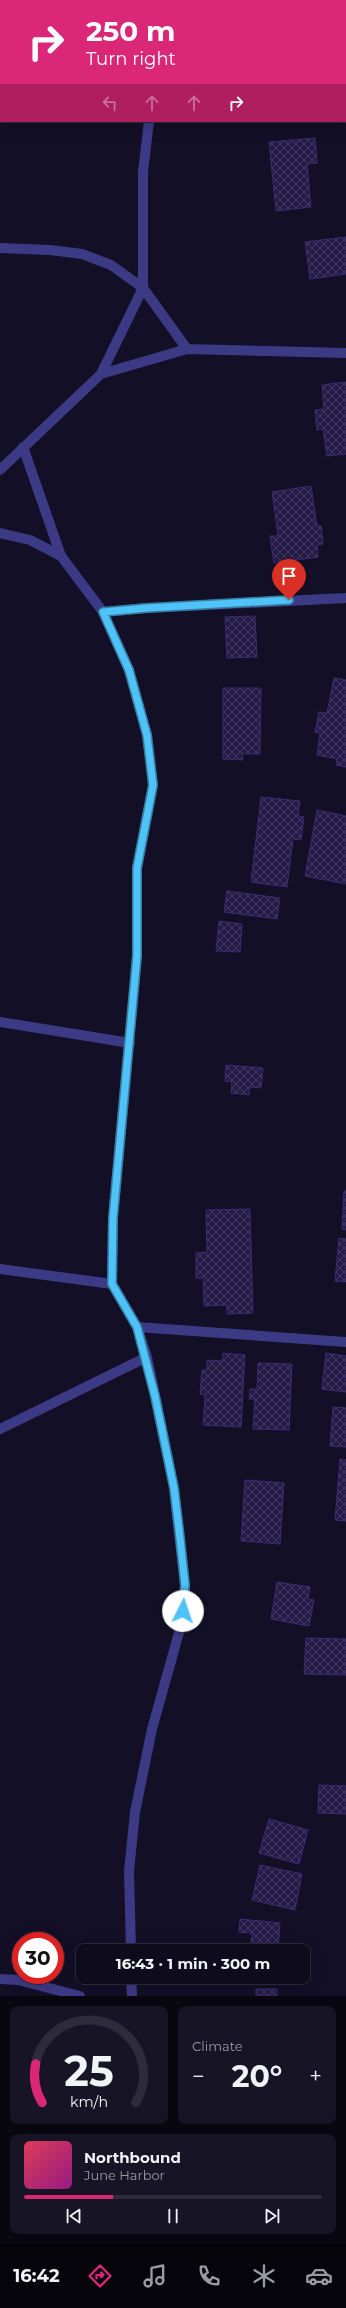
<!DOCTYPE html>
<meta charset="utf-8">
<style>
body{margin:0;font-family:Montserrat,sans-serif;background:#171425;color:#f1f3f6;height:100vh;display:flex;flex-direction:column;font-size:15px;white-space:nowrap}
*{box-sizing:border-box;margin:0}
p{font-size:13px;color:#9b9ba3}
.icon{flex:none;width:22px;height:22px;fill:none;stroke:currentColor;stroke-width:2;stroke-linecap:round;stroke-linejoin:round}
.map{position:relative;height:1996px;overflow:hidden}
.details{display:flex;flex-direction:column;gap:10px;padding:10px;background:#08060f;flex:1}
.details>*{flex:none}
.top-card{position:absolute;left:0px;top:0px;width:346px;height:122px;box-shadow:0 4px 16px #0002,0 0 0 1px #2e2b3b;background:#db2777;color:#fff;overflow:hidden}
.speed{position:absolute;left:12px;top:1932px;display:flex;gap:8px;font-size:20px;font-weight:700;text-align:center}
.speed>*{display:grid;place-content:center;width:52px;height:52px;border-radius:50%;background:#0e0b1c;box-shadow:0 4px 16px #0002,0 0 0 1px #2e2b3b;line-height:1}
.speed .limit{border:6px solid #d22;background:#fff;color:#111}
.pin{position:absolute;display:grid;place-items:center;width:34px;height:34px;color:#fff;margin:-41px -17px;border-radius:50% 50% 50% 0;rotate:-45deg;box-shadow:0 0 4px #0007}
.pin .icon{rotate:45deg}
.me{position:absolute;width:44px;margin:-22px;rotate:4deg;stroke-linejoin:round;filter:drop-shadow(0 0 3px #0008)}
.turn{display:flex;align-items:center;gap:14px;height:84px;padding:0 20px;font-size:18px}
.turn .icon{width:52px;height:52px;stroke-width:2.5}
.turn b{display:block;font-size:28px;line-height:34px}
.lanes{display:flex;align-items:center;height:38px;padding:0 20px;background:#0003;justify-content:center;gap:20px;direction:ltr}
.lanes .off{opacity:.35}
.big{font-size:30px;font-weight:700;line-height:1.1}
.details .widget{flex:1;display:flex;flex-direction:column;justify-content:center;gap:6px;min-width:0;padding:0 14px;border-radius:8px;background:#171425}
.details .dial{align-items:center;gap:0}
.dial svg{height:104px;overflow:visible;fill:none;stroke:#2e2b3b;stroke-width:7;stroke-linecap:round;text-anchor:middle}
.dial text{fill:#f1f3f6;stroke:none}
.song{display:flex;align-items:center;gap:12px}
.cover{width:48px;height:48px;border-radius:6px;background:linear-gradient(135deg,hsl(350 70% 55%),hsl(310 70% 35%))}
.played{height:4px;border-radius:2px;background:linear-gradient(90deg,#db2777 30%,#2e2b3b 30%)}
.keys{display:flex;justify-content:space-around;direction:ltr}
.heat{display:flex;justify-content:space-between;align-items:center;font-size:22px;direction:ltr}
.details .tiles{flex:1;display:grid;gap:10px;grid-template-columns:1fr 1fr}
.widget:last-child{grid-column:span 2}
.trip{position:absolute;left:76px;top:1944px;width:234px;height:40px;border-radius:8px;background:#0e0b1c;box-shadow:0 4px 16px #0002,0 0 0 1px #2e2b3b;font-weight:700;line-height:40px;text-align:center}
.dock{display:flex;height:64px;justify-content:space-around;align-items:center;background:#06040b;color:#9b9ba3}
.dock .icon{width:28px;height:28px}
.dock .on{color:#db2777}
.dock b{font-size:18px;color:#f1f3f6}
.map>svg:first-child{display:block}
.building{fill:url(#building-cross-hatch);stroke:#3b2d73}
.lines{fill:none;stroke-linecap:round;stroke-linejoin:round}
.street{stroke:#3d3a85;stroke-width:10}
.route-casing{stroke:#337fa1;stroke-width:10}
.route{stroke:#4fc3f7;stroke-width:7}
</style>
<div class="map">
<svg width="346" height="1996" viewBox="0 0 346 1996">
<defs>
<pattern id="building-cross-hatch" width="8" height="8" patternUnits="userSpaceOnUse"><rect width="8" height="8" fill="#241b47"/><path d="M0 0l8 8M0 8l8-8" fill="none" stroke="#433b63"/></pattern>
</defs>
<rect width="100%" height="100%" fill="#130f26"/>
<path class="building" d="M270,0H310L311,1H270Z
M345,13H346L345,84Z
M315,138L317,163L307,164L311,207L276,211L269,142Z
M346,237V274L310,279L305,242Z
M346,382V454L327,456L323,429L317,430L315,410L324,409L322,385Z
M311,486L317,526H321L323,544L317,545L318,557L274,563L270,536H278L272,492Z
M255,616L257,657L227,658L225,617Z
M334,678L346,680V767L336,765L337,759L317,755L320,733L315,732L319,712L327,713Z
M223,688H261L260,754H242L243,760L223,759Z
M261,797L300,801L298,816L304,817L301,840L293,839L287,887L251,882Z
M317,810L346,816V884L305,876Z
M227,891L280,898L277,919L224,912Z
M219,921L242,924L240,952L216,951Z
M226,1065L263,1068L261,1088L250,1087L249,1095L231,1093L232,1082L225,1081Z
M344,1191H346V1230L342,1229Z
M250,1209L253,1313L227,1314V1305L204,1306L203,1278H196V1253L207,1252L206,1210Z
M339,1238L346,1239V1282L335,1281Z
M223,1353L245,1355L241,1427L203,1425L205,1395L200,1394L202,1370H207V1360L222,1361Z
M326,1353L346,1356V1392L322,1389Z
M258,1363L292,1364L289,1430L253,1429L255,1399H249L250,1389H257Z
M333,1407L346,1408V1447L330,1446Z
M340,1459L346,1460V1521L335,1520Z
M245,1480L284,1483L280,1544L241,1541Z
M277,1582L310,1587L308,1599L314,1600L309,1626L271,1619Z
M306,1638L346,1639V1675L304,1674Z
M319,1785L346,1786V1814L318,1813Z
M269,1819L308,1830L299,1864L259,1853Z
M260,1865L302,1874L295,1910L252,1900Z
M240,1919L280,1923L278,1951H250L252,1933L239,1932Z
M256,1989H277V1996H256Z"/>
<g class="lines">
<path class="street" d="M161,1V0
M0,248L50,250L82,254L111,265L143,288L187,349
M101,374L187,349L346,353
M23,447L61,556
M0,470L101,374L143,288V172L149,121
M0,533L30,540L61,556L103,612L147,608L346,598
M0,1022L130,1043
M0,1269L112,1284L113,1218L137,956V868L153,785L147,735L129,670L103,612
M112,1284L137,1327L147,1357L174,1488L185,1585L180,1629L152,1729L135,1812L129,1871L131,1951
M137,1327L346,1342
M0,1429L147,1357
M131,1977L132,1996
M0,1979L18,1980L80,1996"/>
</g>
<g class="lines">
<defs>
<path id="route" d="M183,1611L185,1585L180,1538L174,1488L155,1396L137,1327L112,1284L113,1218L137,956V868L153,785L147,735L129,670L103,612L147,608L289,600"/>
</defs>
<use href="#route" class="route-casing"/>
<use href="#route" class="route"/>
</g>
</svg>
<div class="speed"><div class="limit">30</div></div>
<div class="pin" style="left:289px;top:600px;background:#d93025"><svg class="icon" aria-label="arrive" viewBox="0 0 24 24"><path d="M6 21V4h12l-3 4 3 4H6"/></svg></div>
<svg class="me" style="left:183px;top:1611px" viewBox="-20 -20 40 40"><circle r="19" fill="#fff"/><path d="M0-13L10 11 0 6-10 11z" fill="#4fc3f7"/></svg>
<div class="trip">16:43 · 1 min · 300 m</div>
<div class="top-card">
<div class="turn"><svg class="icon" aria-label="right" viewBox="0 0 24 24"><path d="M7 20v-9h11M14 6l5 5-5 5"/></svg><div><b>250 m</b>Turn right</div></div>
<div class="lanes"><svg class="icon off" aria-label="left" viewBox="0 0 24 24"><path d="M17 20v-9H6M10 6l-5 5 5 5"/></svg><svg class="icon off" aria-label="ahead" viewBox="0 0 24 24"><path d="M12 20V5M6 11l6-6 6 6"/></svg><svg class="icon off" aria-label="ahead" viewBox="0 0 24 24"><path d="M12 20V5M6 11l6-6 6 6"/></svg><svg class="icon" aria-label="right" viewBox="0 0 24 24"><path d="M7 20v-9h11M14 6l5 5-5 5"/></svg></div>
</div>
</div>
<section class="details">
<div class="tiles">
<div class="widget dial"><svg viewBox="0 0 100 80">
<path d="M14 69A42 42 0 1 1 86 69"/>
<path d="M14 69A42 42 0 0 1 9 39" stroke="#db2777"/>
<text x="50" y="56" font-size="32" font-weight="700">25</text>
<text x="50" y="72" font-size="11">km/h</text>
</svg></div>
<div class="widget"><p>Climate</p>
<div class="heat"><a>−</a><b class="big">20°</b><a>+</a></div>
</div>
<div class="widget">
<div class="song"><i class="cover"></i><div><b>Northbound</b><p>June Harbor</p></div></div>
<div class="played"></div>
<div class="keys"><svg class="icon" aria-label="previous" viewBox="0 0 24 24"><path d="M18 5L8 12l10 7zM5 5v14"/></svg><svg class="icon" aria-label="pause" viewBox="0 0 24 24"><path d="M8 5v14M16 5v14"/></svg><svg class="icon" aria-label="next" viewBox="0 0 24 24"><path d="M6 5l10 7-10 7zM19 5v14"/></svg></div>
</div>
</div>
</section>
<nav class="dock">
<b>16:42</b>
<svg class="icon on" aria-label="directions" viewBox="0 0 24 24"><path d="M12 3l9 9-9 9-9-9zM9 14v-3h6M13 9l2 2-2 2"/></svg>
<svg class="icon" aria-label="music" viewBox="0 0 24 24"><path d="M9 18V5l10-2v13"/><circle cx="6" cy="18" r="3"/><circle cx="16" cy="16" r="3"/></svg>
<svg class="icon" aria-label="phone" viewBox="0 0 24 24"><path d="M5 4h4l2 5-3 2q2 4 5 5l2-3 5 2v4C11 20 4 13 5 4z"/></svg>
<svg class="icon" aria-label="climate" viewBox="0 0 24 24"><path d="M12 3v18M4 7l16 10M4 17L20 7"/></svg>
<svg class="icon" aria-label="car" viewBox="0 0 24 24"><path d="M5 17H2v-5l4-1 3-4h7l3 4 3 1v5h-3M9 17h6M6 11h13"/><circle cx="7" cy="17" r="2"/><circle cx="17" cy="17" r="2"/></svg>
</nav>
